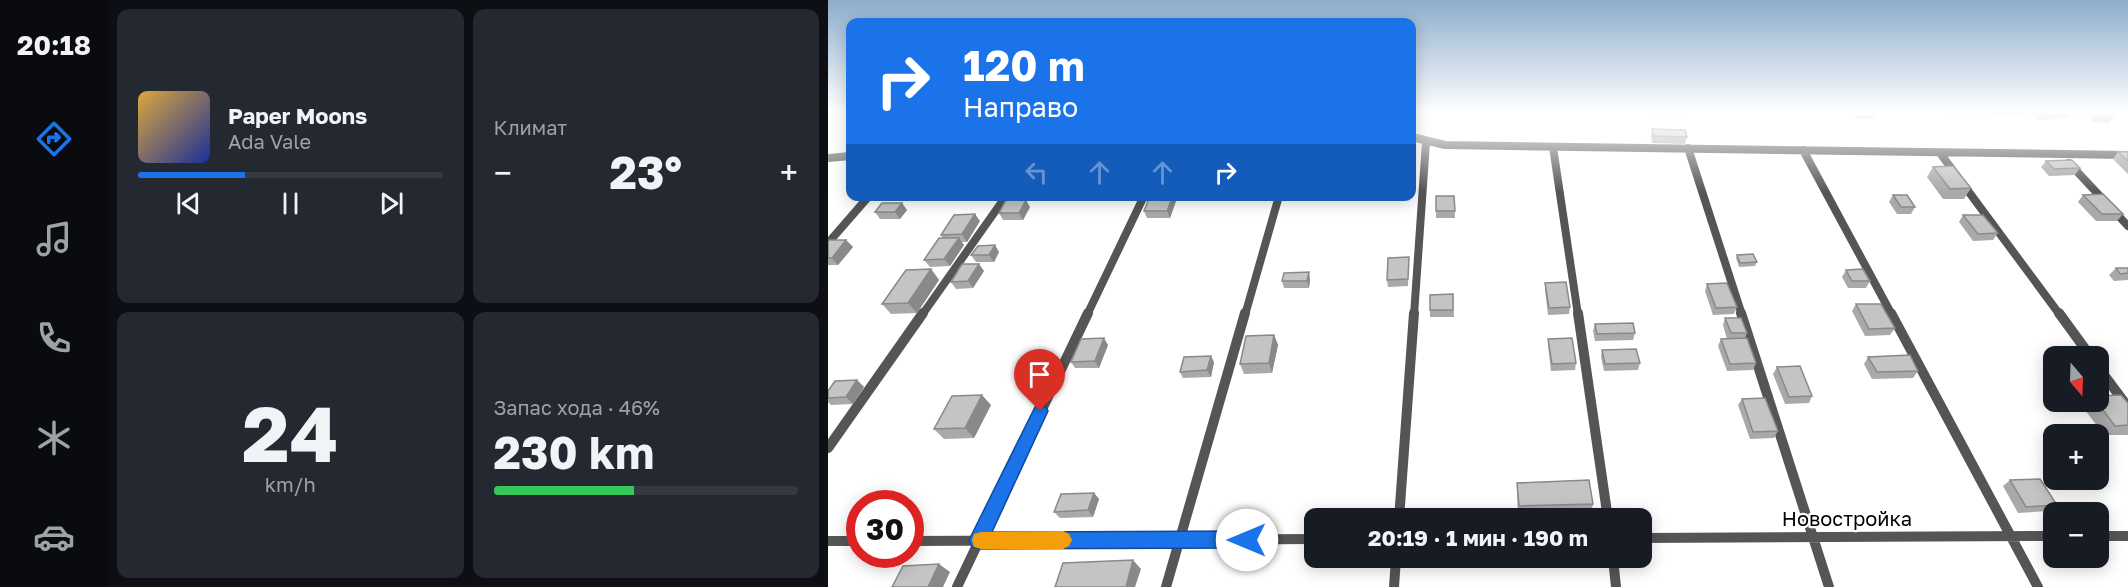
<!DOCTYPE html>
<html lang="ru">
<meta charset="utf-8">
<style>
body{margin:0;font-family:"Golos Text",sans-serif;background:#242831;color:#f1f3f6;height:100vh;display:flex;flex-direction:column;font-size:22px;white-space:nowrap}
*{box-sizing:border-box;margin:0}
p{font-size:20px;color:#9ea1a6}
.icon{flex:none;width:33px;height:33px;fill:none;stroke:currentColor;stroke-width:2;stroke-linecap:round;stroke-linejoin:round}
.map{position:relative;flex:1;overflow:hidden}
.details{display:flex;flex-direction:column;gap:9px;padding:9px;background:#0d0f14;width:720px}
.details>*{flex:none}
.banner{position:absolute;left:18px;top:18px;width:570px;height:183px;border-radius:12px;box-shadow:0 3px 15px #0003;background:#1a73e8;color:#fff;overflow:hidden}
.needle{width:39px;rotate:161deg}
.buttons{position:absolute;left:1215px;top:346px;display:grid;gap:12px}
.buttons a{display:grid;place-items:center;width:66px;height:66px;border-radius:12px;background:#171b24;box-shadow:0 3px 15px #0003;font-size:30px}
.speed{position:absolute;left:18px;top:490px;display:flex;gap:12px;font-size:30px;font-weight:700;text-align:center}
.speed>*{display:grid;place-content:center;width:78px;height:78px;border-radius:50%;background:#171b24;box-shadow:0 3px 15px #0003;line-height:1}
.speed .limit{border:9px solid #d22;background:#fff;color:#111}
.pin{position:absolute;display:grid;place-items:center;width:51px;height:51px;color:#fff;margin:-62px -26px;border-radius:50% 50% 50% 0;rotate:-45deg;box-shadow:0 0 6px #0007}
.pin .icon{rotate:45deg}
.me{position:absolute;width:66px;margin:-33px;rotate:270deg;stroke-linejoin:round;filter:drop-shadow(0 0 4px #0008)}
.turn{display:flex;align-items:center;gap:21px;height:126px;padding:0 18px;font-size:27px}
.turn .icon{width:78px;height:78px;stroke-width:2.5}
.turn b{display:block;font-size:42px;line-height:51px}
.lanes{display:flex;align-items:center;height:57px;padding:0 18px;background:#0003;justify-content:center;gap:30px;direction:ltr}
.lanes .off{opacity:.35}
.big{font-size:45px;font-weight:700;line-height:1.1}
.details .tile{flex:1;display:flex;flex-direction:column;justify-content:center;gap:9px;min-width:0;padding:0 21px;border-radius:12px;background:#242831}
.details .dial{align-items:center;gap:0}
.dial b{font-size:78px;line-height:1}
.song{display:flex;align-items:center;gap:18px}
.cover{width:72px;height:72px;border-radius:9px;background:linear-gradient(135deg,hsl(40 70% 55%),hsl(230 70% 35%))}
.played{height:6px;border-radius:3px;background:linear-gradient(90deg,#1a73e8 35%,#363941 35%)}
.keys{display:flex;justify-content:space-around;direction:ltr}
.heat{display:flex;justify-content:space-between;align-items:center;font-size:33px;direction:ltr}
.charge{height:9px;border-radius:4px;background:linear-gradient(90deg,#34c759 46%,#363941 0)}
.details .tiles{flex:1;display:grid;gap:9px;grid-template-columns:repeat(2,1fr)}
.trip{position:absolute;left:476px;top:508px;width:348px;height:60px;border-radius:12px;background:#171b24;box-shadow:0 3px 15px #0003;font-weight:700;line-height:60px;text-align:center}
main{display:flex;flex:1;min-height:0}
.menu{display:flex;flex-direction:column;width:108px;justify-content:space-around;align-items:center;background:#090b0e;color:#9ea1a6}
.menu .icon{width:42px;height:42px}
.menu .on{color:#1a73e8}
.menu b{font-size:27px;color:#f1f3f6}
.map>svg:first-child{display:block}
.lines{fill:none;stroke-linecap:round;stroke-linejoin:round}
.minor-far1{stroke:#555;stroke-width:8}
.minor{stroke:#555;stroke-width:10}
.wall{fill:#a9a9a9}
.shaded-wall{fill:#898989}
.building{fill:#c4c4c4;stroke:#898989;stroke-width:1.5}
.route{fill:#1a73e8;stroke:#114b97;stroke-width:1.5}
.slow{fill:#f59e0b}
.labels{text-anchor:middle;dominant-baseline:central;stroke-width:4.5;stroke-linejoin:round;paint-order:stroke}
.near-street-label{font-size:20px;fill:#000;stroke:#fff}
</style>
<main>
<nav class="menu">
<b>20:18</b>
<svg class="icon on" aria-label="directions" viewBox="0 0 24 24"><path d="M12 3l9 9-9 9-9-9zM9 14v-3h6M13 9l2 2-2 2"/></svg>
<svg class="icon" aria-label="music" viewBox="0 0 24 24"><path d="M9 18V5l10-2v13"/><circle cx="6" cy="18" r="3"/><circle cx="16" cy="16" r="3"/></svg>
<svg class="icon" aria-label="phone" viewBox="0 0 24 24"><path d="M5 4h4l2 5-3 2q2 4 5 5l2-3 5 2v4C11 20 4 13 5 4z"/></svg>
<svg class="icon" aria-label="climate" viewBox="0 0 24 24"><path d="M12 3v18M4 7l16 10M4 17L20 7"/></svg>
<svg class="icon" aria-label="car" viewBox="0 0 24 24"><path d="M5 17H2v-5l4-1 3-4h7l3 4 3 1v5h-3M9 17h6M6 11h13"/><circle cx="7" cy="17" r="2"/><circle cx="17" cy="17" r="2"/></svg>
</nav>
<section class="details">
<div class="tiles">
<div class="tile">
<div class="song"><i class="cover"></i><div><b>Paper Moons</b><p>Ada Vale</p></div></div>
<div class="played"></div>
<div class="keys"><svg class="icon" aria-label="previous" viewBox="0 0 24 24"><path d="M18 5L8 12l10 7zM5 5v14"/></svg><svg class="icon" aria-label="pause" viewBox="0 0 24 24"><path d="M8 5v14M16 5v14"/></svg><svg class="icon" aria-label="next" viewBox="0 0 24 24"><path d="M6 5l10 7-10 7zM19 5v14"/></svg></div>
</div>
<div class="tile"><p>Климат</p>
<div class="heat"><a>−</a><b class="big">23°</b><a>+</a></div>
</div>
<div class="tile dial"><b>24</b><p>km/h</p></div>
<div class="tile"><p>Запас хода · 46%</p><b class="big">230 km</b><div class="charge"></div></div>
</div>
</section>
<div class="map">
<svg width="1300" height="587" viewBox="0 0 1300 587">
<rect width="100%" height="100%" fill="#fff"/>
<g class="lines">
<path class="minor-far1" d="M584,137L617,145L1300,155
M725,147L750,315
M860,148L914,315
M975,150L1064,315
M1112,153L1232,315
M0,158L22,156
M1241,163L1300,226
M0,243L41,196
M94,315L178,196
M259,315L316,196
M417,315L451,196
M586,315L598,142"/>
<path class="minor" d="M750,313L780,519
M913,313L1001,587
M1063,313L1210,587
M1231,313L1263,357
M1270,367L1300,407
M0,448L95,313
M571,519L586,313
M1270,536H1300
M813,538L1226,536
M0,541H32
M82,541L486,539
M785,558L788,587
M129,587L260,313
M338,587L417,313
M566,587L568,558"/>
</g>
<path class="wall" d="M825,111H856L855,115L825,114Z
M1024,111H1048L1049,113L1046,119H1029Z
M1116,111H1157L1156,113L1118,112Z
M1158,111H1200L1197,116L1161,115Z
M1203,111H1244L1245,112L1240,118L1211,120L1202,112Z
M1255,111H1281L1286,116L1281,123L1265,122Z
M824,129L859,137L857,144L824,143L823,136Z
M1290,152H1300V174L1285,159Z
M1218,161L1252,168L1247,175L1221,176L1213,167Z
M1105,167L1143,188L1136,199H1115L1099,177Z
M1065,195L1087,207L1083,214H1069L1061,202Z
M1255,195L1295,214L1289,221H1268L1250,202Z
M322,196H349L346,197L348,201L342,218H319L316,211Z
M608,196H626L627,218H608Z
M202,207L195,220H175L171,213Z
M79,210L72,219H52L47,212Z
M1135,215L1170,233L1165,240L1145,241L1131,222Z
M152,221L139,242H133L136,245L122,266L102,267L96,260L115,238L113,235Z
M18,240L25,247L10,265H0V242Z
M171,252L166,262H148L143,255Z
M909,255L929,262L927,266L911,267L908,258Z
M581,257L580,286L560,287L559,280Z
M1288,268H1300V280L1286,281L1281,275Z
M103,269L111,280L89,313L63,314L54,304Z
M1018,270L1042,281L1038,288H1020L1014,277Z
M156,271L145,288L128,289L123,282Z
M482,279L481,288H456L454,281Z
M717,283L742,307L741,314L720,315L717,290Z
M879,284L909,307L906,314L885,315L877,291Z
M625,294L626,317H602V310Z
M1028,304L1067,328L1062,335L1037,336L1024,311Z
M897,318L919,333L917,338L928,363L925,370L899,371L890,346L893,339H899L895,325Z
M767,324L807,333L805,340L767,341L765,331Z
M446,335L450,345L444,373L416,374L412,364Z
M720,339L748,363L747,370L723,371L720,346Z
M280,345L271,368H247L243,362Z
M774,350L812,363L810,370L776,371L773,357Z
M1040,357L1090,371L1085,378L1044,379L1036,364Z
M386,362L383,377L355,378L352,372Z
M949,367L984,396L981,403L957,404L945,374Z
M29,380L36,387L25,404L3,405L0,402V391Z
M914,399L950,431L946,438L922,439L910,405Z
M1259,402L1300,403V435H1276L1254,406Z
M163,405L146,438L116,439L106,429Z
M1182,480L1229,505L1221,511L1190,513L1175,486Z
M689,483L765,504L763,513L690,515L689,492Z
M266,493L271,499L265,517L232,518L226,512Z"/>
<path class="shaded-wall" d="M345,196H346L348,201L342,218L339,211Z
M198,200L202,207L195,220L191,213Z
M74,203L79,210L72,219L67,212Z
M147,214L152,221L139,242L134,234Z
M131,238L136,245L122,266L116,259Z
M18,240L25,247L10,265L4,258Z
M167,245L171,252L166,262L161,255Z
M151,264L156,271L145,288L140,281Z
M103,269L111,280L89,313L80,303Z
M481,272L482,279L481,288L479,281Z
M446,335L450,345L444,373L441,363Z
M276,338L280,345L271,368L267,361Z
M383,356L386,362L383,377L379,370Z
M29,380L36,387L25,404L18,397Z
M154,395L163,405L146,438L137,428Z
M266,493L271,499L265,517L260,510Z
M305,560L313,569L307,587H298Z
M111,564L122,572L115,587H100Z"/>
<path class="building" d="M1031,111H1048L1049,113L1032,112Z
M1213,111H1244L1245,112L1216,113Z
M1266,111H1281L1286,116L1270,115Z
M824,129L857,130L859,137L826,136Z
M1290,152H1300V161Z
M1244,160L1252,168L1226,169L1218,161Z
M1125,166L1143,188L1122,189L1105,167Z
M1275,194L1295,214H1274L1255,195Z
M1065,195H1079L1087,207H1073Z
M322,196H345L339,211H316Z
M608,196H626L627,211H608Z
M178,200H198L191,213H171Z
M54,203H74L67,212H47Z
M147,214L134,234L113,235L126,215Z
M1135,215H1155L1170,233L1150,234Z
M111,238H131L116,259L96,260Z
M1,240H18L4,258H0V242Z
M167,245L161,255H143L150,246Z
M925,254L929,262L912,263L909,255Z
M581,257L580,279L559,280L560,258Z
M134,264H151L140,281L123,282Z
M1288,268H1300V273L1292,274Z
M103,269L80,303L54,304L78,270Z
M1035,269L1042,281H1024L1018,270Z
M481,272L479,281H454L456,273Z
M738,282L742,307L721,308L717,283Z
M899,283L909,307L888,308L879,284Z
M625,294V310H602V295Z
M1028,304H1053L1067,328L1041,329Z
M897,318H913L919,333H903Z
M805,323L807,333L769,334L767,324Z
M446,335L441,363L412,364L418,336Z
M276,338L267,361L243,362L253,339Z
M744,338L748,363L724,364L720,339Z
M919,338L928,363L902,364L893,339Z
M808,349L812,363L777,364L774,350Z
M1082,355L1090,371L1049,372L1040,357Z
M383,356L379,370L352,372L356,357Z
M972,366L984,396L961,397L949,367Z
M29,380L18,397L0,398V391L7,381Z
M154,395L137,428L106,429L124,396Z
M1293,395L1300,403V425L1287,426L1269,402H1270V396Z
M937,398L950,431L925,432L914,399Z
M1212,479L1229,505L1198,507L1182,480Z
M761,480L765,504L691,506L689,483Z
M266,493L260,510L226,512L233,494Z
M305,560L298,587H227L235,563Z
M111,564L100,587H64L75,566Z"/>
<linearGradient id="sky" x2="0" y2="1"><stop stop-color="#8cadcc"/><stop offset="0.58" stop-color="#fff"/><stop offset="1" stop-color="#fff" stop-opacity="0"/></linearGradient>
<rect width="1300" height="193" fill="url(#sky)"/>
<path class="route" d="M212,405L218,407L220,411L164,532L419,531L425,533L428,540L425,546L419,548L150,549L144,547L141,540L144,534L207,407Z"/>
<path class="slow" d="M235,531L241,534L244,540L241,546L235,549H153L146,547L144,540L146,534L153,532Z"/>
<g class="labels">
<g class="near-street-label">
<text x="1019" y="518">Новостройка</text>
</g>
</g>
</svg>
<div class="buttons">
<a><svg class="needle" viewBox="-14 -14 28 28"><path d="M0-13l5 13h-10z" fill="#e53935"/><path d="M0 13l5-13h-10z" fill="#9ea1a6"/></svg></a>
<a>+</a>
<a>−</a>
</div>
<div class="speed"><div class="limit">30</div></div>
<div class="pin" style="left:212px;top:411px;background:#d93025"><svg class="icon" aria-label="arrive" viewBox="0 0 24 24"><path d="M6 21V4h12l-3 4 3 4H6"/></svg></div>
<svg class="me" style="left:419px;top:540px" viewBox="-20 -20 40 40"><circle r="19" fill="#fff"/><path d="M0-13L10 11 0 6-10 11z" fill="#1a73e8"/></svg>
<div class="trip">20:19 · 1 мин · 190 m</div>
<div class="banner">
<div class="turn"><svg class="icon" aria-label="right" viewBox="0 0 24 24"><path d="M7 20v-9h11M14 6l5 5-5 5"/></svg><div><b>120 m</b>Направо</div></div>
<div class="lanes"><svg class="icon off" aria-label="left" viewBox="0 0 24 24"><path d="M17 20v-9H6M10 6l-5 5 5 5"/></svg><svg class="icon off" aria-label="ahead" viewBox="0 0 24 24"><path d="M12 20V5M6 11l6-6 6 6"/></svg><svg class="icon off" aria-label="ahead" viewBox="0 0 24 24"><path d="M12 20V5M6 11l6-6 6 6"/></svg><svg class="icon" aria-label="right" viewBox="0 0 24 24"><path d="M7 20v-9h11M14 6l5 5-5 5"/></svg></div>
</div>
</div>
</main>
